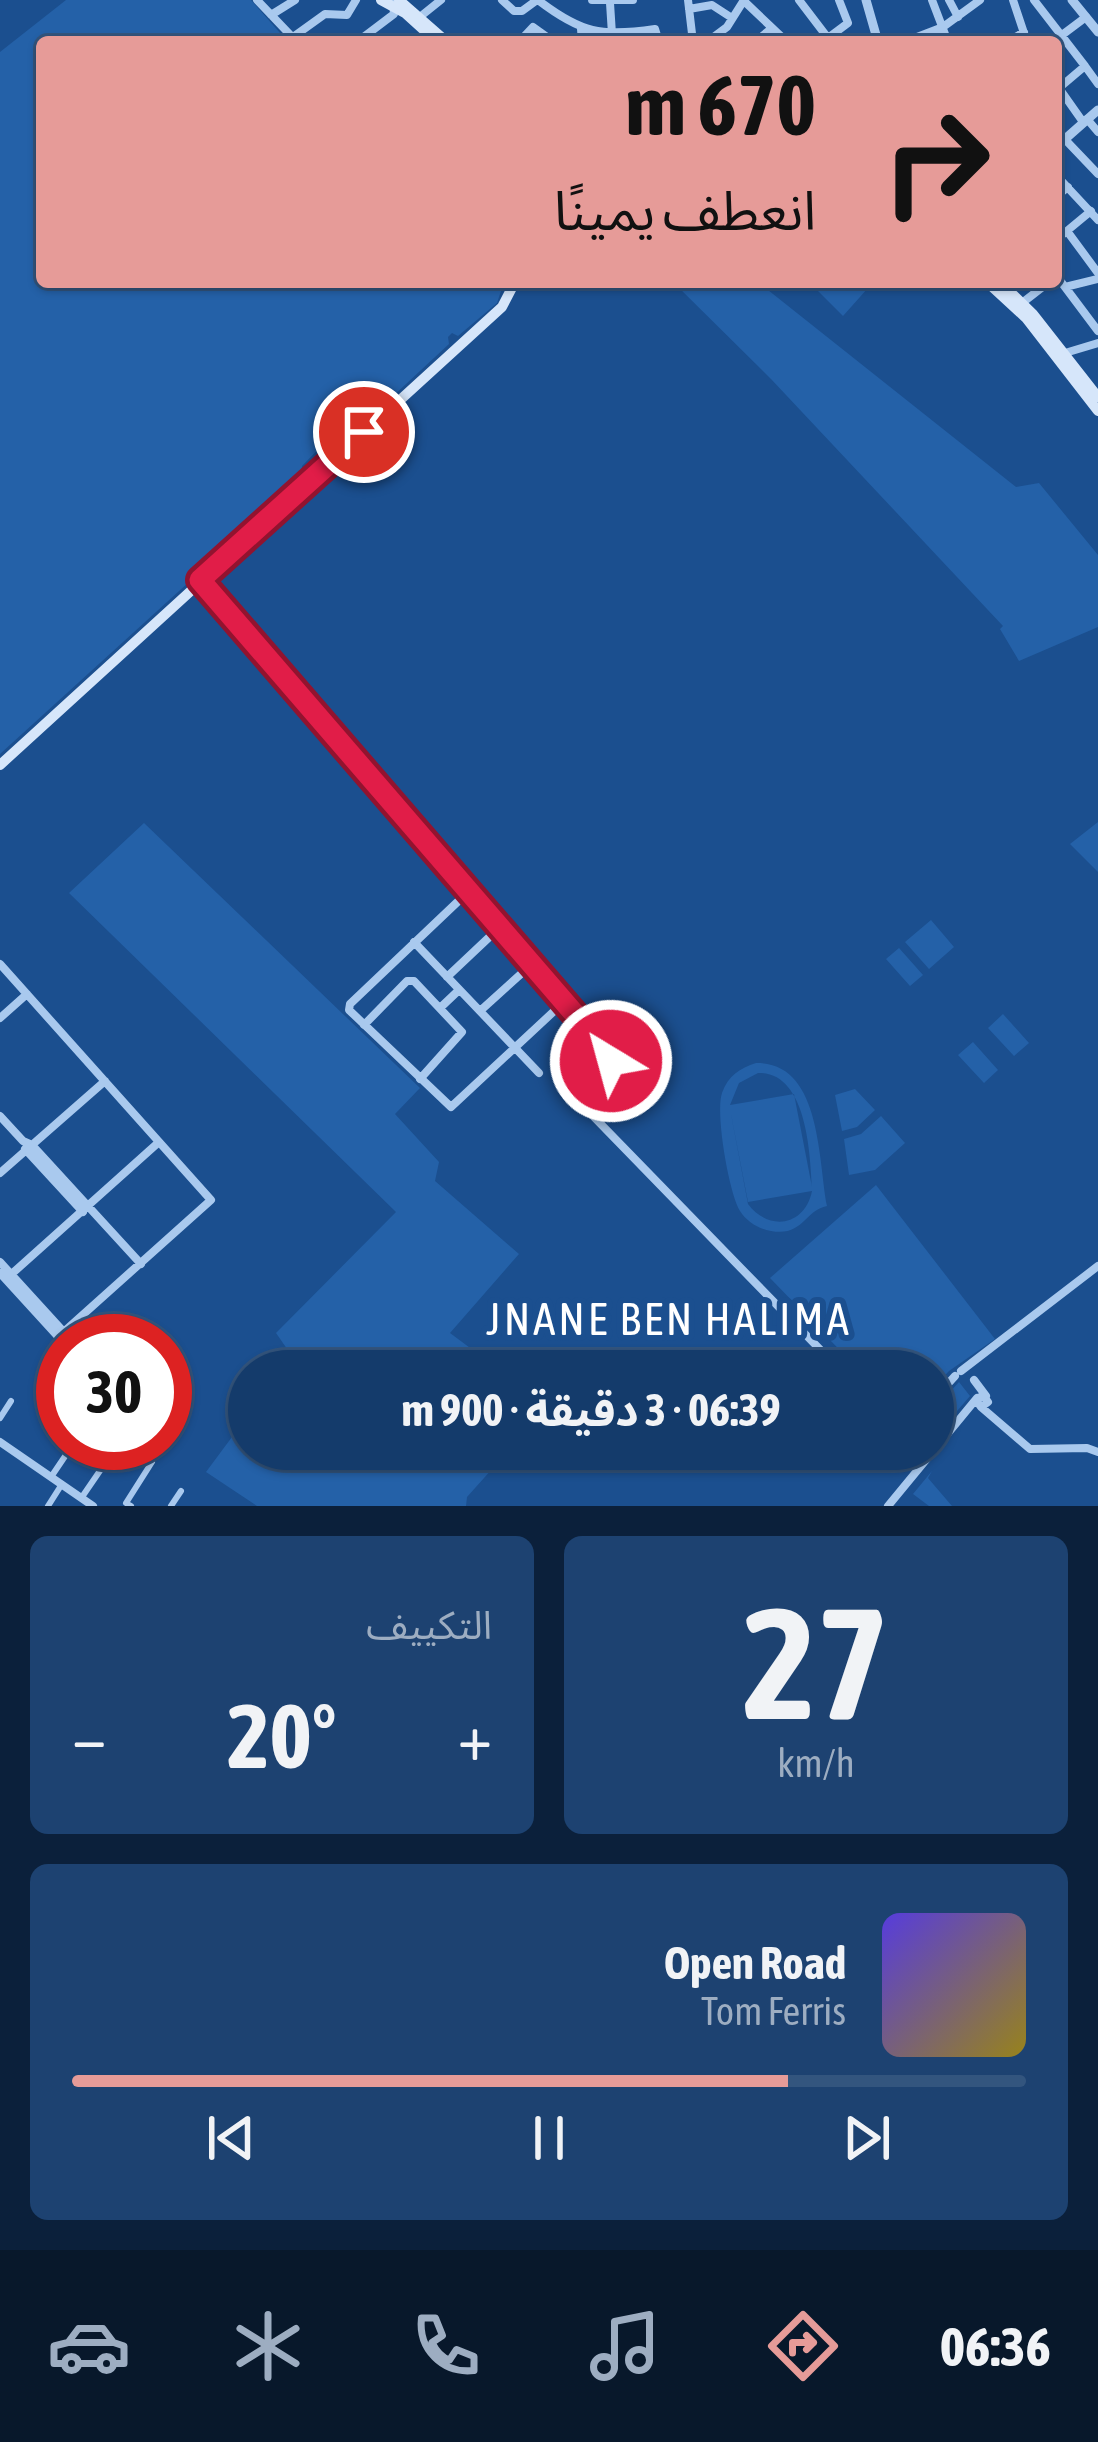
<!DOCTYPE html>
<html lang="ar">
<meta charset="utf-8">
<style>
body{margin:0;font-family:"Asap Condensed","Noto Sans Arabic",sans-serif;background:#1d4271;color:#f1f3f6;direction:rtl;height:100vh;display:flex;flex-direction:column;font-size:45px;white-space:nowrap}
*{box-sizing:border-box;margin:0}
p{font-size:39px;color:#9dadc1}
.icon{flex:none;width:66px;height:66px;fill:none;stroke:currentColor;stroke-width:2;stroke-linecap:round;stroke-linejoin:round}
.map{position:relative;height:1506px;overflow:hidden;direction:ltr}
.drawer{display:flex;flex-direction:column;gap:30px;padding:30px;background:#0b203b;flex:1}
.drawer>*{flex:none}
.hud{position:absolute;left:36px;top:36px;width:1026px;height:252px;border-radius:12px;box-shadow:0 3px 9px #0004,0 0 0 3px #33557e;direction:rtl;background:#e69b98;color:#111;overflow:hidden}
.speed{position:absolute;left:36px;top:1314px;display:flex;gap:24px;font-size:60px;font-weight:700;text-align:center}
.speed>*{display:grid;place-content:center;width:156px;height:156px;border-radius:50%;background:#143b6b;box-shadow:0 3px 9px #0004,0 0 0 3px #33557e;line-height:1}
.speed .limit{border:18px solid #d22;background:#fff;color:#111}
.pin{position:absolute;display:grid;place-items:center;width:102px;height:102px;color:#fff;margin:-51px;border:6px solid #fff;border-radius:50%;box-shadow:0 3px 12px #0007}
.me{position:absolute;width:132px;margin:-66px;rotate:323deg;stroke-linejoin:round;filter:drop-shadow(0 0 9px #0008)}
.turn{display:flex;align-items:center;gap:42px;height:252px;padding:0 48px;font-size:54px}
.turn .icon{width:156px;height:156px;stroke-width:2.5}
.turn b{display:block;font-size:84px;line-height:102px}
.big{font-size:90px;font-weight:700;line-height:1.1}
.drawer .card{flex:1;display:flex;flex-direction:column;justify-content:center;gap:18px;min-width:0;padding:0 42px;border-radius:18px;background:#1d4271}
.drawer .dial{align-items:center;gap:0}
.dial b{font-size:156px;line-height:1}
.song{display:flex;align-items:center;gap:36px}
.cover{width:144px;height:144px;border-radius:18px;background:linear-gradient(135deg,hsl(250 70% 55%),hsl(50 70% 35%))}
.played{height:12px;border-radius:6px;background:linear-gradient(90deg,#e69b98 75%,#33557e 75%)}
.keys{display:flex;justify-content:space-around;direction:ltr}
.heat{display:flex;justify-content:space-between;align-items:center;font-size:66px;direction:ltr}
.drawer .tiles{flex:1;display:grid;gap:30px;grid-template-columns:1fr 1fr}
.card:last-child{grid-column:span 2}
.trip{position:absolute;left:228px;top:1350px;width:726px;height:120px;border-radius:60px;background:#143b6b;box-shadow:0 3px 9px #0004,0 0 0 3px #33557e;font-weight:700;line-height:120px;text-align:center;direction:rtl}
.menu{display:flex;height:192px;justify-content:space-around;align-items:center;background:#08182b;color:#9dadc1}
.menu .icon{width:84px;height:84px}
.menu .selected{color:#e69b98}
.menu b{font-size:54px;color:#f1f3f6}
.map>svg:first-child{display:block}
.green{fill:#2461a8;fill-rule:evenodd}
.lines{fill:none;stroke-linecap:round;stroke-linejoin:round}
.pedestrian{stroke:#a9c9ee;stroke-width:6}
.minor{stroke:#a9c9ee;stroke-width:8}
.tertiary{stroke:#a9c9ee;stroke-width:9}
.secondary{stroke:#d6e6fa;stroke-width:10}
.route-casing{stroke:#92132f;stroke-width:30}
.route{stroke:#e11d48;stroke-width:21}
.labels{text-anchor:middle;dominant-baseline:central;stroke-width:12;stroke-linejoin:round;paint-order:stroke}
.neighbourhood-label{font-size:45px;letter-spacing:3px;fill:#fff;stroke:#1b4f8f}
</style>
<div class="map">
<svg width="1098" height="1506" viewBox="0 0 1098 1506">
<rect width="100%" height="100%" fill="#1b4f8f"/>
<path class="green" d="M66,0H251L288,42H42V282H504L497,303L458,336L452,333L448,337L449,344L348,438L335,432L302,466L301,480L0,754V52Z
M673,282H758L1016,487L1039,483L1098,555V627L1019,661L1000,629L1003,626L771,379Z
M824,282H862L868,288L843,316L817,290Z
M1098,822V872L1070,844Z
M144,823L420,1088L395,1114L439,1162L435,1181L519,1254L450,1333L501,1371H281L292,1356L276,1333L396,1212L69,893Z
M931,920L954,947L929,969L905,942Z
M899,948L923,975L910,986L886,959Z
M1003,1014L1029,1043L1014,1056L988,1028Z
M973,1042L998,1070L984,1083L958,1055Z
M756,1063C821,1062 818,1158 827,1206C805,1210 803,1237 771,1231C759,1229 747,1222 740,1211C729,1193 715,1113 722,1093C728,1076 740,1068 756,1063ZM758,1073C806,1072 810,1150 812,1187L794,1094L730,1105L739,1083ZM730,1109L748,1202L812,1191C805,1226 769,1232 748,1204Z
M855,1089L875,1110L857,1127L842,1131L835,1095Z
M881,1116L905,1143L875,1170L849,1175L844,1139L861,1134Z
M876,1185L995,1339L949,1371L933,1388V1371H860L770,1278Z
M959,1382L970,1396L933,1439V1410Z
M249,1414V1449H510L467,1497L466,1506H257L206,1472Z
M932,1471L928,1478L952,1506H929L913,1494Z"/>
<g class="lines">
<path class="pedestrian" d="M0,1418L11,1401
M51,1477L74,1443
M82,1497L119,1443
M48,1506L62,1484
M131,1506L126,1503L152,1462
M171,1506L181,1491"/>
<path class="minor" d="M257,0L297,42
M502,0L514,11H522L537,0
M538,0C581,33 601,37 655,29L659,42
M592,0H633
M688,0L693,42
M799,0L831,42
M932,0L948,42
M949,0L958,17
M1013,0L1027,42
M1034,0L1085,66
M744,1L787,42
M610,3L612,34
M689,9L712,5L732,18
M271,15L295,0
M421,16L441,0
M581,29L582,42
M1062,35L1086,17
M293,37L325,14L347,15L356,0
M828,38L848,23L839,0
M357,42L394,14L393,0
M519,42L533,27L554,42
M707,42L727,27L744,0
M755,42L772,28
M904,42L943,27L980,0
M1007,42L1024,32
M1087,119L1098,132
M1083,122L1059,88L1085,66L1098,84
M1056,130L1098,174
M1056,175L1098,220
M1056,197L1068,187
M1067,231L1098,273
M1056,240L1091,211
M1056,275L1098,331
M1065,287L1098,279
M1022,303L1049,282
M1065,353L1098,343
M201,581L607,1052L610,1070L590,1102L592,1115L841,1371
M469,891L350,1004L349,1010L451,1107L565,1001
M414,942L539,1073
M0,964L211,1200L58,1337
M447,977L500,927
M440,1008L459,990
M480,1011L532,964
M0,1018L27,994
M364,1025L407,981H414L462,1032L420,1079
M0,1116L23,1141L32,1145L141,1264
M25,1149L83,1212
M0,1173L105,1081
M0,1262L72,1341
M0,1273L63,1342
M6,1279L159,1142
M961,1371L1098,1266
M974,1380L986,1396
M983,1395L988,1402L981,1407L976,1400Z
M933,1400L955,1376
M981,1407L1030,1449L1087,1448L1098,1452
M0,1442L93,1506
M888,1506L977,1398"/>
<path class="tertiary" d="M866,0L878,42
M1072,0L1098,32
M1056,147L1098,110"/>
<path class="secondary" d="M381,0L405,13L437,42
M399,0L447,42
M987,282L1026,318L1098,411
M1000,282L1033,314L1098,397
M0,765L502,307L515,282"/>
</g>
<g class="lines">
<defs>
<path id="route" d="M364,432L200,580L604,1048L611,1061"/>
</defs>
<use href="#route" class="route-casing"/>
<use href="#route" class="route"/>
</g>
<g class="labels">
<g class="neighbourhood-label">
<text x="669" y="1319">JNANE BEN HALIMA</text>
</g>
</g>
</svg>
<div class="speed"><div class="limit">30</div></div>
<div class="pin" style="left:364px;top:432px;background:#d93025"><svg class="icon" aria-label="arrive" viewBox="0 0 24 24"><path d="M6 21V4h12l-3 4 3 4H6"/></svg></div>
<svg class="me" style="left:611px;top:1061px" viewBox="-20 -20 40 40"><circle r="17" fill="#e11d48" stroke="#fff" stroke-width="3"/><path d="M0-11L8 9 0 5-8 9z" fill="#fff"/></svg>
<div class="trip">06:39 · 3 دقيقة · 900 m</div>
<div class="hud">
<div class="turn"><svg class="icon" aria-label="right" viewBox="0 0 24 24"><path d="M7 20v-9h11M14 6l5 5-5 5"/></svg><div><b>670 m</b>انعطف يمينًا</div></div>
</div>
</div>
<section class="drawer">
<div class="tiles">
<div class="card dial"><b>27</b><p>km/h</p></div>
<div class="card"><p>التكييف</p>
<div class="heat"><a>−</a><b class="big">20°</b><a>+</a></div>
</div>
<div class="card">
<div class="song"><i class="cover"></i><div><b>Open Road</b><p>Tom Ferris</p></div></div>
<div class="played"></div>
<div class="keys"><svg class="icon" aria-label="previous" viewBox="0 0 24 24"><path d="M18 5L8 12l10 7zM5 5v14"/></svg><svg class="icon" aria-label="pause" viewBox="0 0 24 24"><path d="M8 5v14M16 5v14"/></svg><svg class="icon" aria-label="next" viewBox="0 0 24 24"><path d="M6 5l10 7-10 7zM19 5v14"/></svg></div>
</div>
</div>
</section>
<nav class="menu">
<b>06:36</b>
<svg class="icon selected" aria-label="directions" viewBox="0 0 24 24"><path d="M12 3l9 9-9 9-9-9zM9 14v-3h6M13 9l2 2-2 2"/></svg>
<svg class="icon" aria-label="music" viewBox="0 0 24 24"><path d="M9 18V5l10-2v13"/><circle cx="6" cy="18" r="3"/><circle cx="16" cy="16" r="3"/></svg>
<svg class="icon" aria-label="phone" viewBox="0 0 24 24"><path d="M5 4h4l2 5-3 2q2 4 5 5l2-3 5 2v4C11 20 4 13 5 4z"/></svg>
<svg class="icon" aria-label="climate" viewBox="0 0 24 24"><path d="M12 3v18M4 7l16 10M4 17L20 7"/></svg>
<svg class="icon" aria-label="car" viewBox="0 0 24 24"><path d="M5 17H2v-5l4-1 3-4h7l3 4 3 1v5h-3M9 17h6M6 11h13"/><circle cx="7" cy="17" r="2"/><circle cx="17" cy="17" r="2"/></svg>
</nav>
